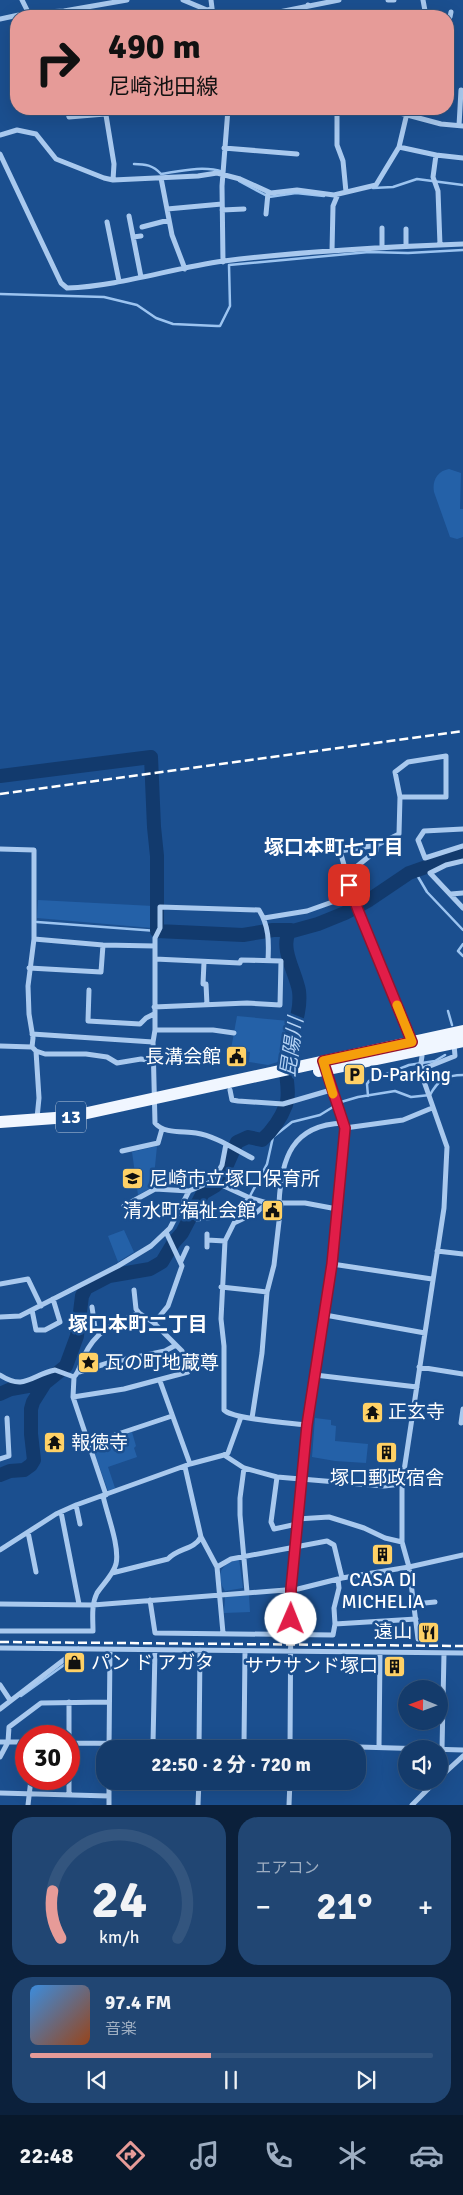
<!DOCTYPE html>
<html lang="ja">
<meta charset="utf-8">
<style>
body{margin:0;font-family:Signika,"Noto Sans JP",sans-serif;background:#214673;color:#f1f3f6;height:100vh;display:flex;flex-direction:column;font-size:19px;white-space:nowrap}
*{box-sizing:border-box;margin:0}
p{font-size:16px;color:#9dadc1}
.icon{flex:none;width:28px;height:28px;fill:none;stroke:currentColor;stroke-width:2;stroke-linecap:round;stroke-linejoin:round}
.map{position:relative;height:1805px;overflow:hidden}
.drawer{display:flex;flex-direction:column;gap:12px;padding:12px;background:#0b203b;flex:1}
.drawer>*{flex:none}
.banner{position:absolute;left:10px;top:10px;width:444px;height:105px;border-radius:20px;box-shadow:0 5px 20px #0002,0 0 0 1px #33557e;background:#e69b98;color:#111;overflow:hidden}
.needle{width:32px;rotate:271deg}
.buttons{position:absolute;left:398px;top:1680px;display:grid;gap:10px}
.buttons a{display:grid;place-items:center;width:50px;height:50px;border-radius:50%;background:#143b6b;box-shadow:0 5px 20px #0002,0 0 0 1px #33557e;font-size:25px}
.speed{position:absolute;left:15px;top:1725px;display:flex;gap:10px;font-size:25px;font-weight:700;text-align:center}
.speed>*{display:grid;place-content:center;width:65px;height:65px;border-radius:50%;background:#143b6b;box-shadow:0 5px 20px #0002,0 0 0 1px #33557e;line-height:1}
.speed .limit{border:8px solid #d22;background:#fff;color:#111}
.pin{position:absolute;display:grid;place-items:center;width:42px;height:42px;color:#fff;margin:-21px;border-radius:10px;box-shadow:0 2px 8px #0006}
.me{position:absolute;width:55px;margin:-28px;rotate:1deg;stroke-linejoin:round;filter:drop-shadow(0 0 4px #0008)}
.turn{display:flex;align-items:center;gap:18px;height:105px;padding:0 15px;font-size:22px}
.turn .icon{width:65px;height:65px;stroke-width:2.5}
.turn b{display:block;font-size:35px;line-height:42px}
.big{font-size:38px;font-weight:800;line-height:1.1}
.drawer .card{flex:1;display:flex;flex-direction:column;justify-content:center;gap:8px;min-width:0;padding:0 18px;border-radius:20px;background:#214673}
.drawer .dial{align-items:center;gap:0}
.dial svg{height:130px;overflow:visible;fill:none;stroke:#33557e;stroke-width:7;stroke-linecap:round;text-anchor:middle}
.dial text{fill:#f1f3f6;stroke:none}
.song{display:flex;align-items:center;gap:15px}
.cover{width:60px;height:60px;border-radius:8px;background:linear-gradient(135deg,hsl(210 70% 55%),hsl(20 70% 35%))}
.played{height:5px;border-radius:2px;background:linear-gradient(90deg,#e69b98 45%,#33557e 45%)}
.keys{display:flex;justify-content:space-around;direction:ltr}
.heat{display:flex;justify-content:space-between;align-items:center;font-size:28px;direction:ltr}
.drawer .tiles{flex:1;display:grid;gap:12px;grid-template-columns:1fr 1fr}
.card:last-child{grid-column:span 2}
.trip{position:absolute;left:96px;top:1740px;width:270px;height:50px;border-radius:20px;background:#143b6b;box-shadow:0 5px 20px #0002,0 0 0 1px #33557e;font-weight:800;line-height:50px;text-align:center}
.tab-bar{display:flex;height:80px;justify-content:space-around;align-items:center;background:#08182b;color:#9dadc1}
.tab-bar .icon{width:35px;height:35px}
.tab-bar .current{color:#e69b98}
.tab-bar b{font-size:22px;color:#f1f3f6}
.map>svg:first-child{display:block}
.green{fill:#2461a8}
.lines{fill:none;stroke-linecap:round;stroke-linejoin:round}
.stream{stroke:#9cc4f0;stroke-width:2.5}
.river{stroke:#123a6d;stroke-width:14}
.minor{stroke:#a9c9ee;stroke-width:5}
.primary{stroke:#f0f6ff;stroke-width:12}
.rail{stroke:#fff;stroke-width:2.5;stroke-dasharray:9 4;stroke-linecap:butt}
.route-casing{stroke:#92132f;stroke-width:12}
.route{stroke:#e11d48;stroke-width:9}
.slow{stroke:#f59e0b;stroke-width:9}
.labels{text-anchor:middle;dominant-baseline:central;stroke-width:5;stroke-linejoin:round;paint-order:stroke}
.shield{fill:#1b4f8f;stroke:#bbcadd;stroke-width:1}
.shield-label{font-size:18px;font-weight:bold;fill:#fff}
.poi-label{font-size:19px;fill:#fff;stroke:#1b4f8f;text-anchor:start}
.neighbourhood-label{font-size:20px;font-weight:bold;fill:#fff;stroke:#1b4f8f}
.water-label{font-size:20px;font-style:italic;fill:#b5d3f5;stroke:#1b4f8f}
</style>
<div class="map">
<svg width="463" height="1805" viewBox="0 0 463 1805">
<rect width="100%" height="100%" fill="#1b4f8f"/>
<path class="green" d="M449,469L461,473L460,509H463V537L457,539L450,537L434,492C432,481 437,471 449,469Z
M38,900L153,906L152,928L37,918Z
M237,1016L289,1021L281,1061L268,1065L249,1062L250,1052L231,1049Z
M157,1146L153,1187L138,1195L132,1152Z
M124,1230L134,1252L118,1262L108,1236Z
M315,1418L331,1420V1425L336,1426L335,1441L368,1444L366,1463L335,1461L312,1457Z
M132,1432L136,1446L134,1448L137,1457L108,1467L115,1488L108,1491L92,1446Z
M239,1559L243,1588L225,1591C214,1574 222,1563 239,1559Z
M249,1595L250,1612L224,1613L225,1597Z"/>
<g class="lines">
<path class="stream" d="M134,164C145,164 153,165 161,174C180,171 204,165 223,172
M240,178L239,181L269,197L296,193L324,196
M373,188L393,187L417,179L463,185
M0,294L104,297L137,305L156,318L173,324L217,326H220L230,306L229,265L369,252L408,253L463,250
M417,875L427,892L463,930
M37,922L157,931
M463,944L458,951L463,956
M448,1011L452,1025
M368,1096L367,1084L369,1081L409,1065L435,1061L445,1055
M189,1221L218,1218L245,1201L250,1196L267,1164L273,1137L292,1122L320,1115L341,1102L358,1097L395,1091L411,1097L430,1095C438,1080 446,1075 463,1075
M21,1696L71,1660"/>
<path class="river" d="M0,776L151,757L154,827L157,856V931L243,935L273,930H291
M0,1394L11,1389L45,1383
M0,1475L10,1471L24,1470L31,1465L34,1460L31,1434V1409L33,1402L45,1383L66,1366L77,1336L82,1296L86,1288L109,1276L150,1269L162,1262L174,1242L182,1233L203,1193L215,1186L220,1181L237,1142L248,1137L262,1140C272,1131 281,1118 286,1105C291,1092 284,1073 286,1059C289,1036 302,1015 299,991C296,973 280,949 289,932L318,924L345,913L369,900L409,873L463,854"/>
<path class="minor" d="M22,0L30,16
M183,0L207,10L212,9
M211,0L213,16
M388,0H394
M423,0L426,16
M308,5L311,16
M259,16L339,0
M448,17H450L451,12
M0,19L28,13L64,11L127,0
M67,109L69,117L105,114
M105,109L114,164L113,180
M337,109V145L343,161L346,192
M337,112L385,109L441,124L463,126
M459,126L461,90
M0,135L17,130L36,134L56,159L104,178L113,180L198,176L217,173L240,179L271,193L297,190L334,195L376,185L399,147L408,109
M399,147L436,155L433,177L438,191L440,245
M224,148L297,154
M0,154L61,283L67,288C120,286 172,268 224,261C303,251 383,247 463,244
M436,155L463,158
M161,178L172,235L185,269
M167,209L222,204
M222,210L244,209
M266,214L268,193
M129,216L141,277
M107,222L119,281
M142,227L169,220
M382,228V247
M406,229V246
M133,237L141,236
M332,251L333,206L338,194
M223,262L222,186L228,109
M400,797H446V756L408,762L395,772L400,797L399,834L377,845L340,851L357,910L412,1042
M463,829L424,831L418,840L425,858L463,846
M0,849L34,850V939L28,986L29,1014L33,1038L32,1047L36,1051L45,1054H86L107,1057L117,1063L141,1059L153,1061
M463,861L446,865L430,873L463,908
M346,875L376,851L377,845
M451,894L463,893
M264,918L307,911L352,895
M34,939L103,945L155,946
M204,962L203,984H206L207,1005
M29,968L101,972L103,945
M89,990L88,1021L140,1024L146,1018L154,1014
M154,1007L247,1003L280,1005L281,961L241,960L240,963L155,959
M155,1030H213L234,1033
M32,1034L153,1042
M0,1046L32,1047
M36,1051L39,1098L37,1118
M420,1070L455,1056L454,1044
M230,1090L232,1100L238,1101L283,1104L331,1090
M345,1128L403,1120L432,1108
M122,1151L158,1143L162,1129
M252,1158C234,1149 216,1136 196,1133C183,1131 164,1134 155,1123L153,1042L155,1030V938L160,928V907L259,910C269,926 269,942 268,960
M213,1181L250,1198L267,1203H305L337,1209
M267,1203L257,1212L234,1223L225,1241L221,1319L224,1346V1410C232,1419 291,1423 307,1425
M279,1204C281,1158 292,1125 343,1123
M124,1206L155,1189L189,1191L213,1181L222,1165L226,1144
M251,1214L246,1205L251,1198
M207,1234V1247
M207,1240L225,1241
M437,1251L463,1254
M181,1261L187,1248
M332,1264L432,1279
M0,1284L28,1279L41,1306
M221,1287L267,1292
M134,1290L136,1309L139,1313
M92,1307L95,1328L100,1334
M32,1310L36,1330H45L60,1322L53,1299
M325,1315L425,1333
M0,1317L20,1316L118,1266L151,1246L170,1228L189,1191
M154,1323L168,1306L182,1266L166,1232
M419,1367L463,1374
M79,1372L108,1363L165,1351L176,1345
M0,1375C25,1391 31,1375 55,1370L74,1377L73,1397L106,1495
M315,1375L417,1387
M160,1381L190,1464
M73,1397L124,1389L188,1372L182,1351L154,1323L139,1313C114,1324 97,1329 84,1356C80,1364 80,1371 74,1377
M252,1418L262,1353L267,1292L274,1265L281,1204
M461,1423L463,1409
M88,1444L172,1416
M224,1455L244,1468L277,1477L384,1486L402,1484
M0,1459L9,1456L7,1418
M185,1467L201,1537L217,1567
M244,1468L240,1498V1515L247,1592
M277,1477L271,1522L274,1529L297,1524
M76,1505L80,1524
M61,1512L79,1604
M297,1519L329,1517L364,1528L385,1538L402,1542
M28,1532L36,1572
M0,1550L56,1514L76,1505L190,1464L224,1455L228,1453L241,1417
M112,1573L168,1559C177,1548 194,1550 201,1537
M338,1579L339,1588L334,1608L335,1624L416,1619
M150,1600L155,1633L333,1635L335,1624
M0,1604L93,1605L298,1589L342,1578L409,1567L463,1555
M414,1604L435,1602
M0,1631H93C93,1619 91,1605 97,1593C103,1584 113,1575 116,1564C120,1547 107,1514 103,1496
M223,1633L217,1567L231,1559L327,1541L334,1545L342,1578
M418,1639L409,1567L402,1542V1484L444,1208L447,1147L420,1070L422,1056L420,1050
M0,1648L463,1653
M0,1685L10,1700
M0,1709L78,1649
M0,1742H26
M69,1743L290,1745L463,1750
M153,1743L155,1650
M244,1744L245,1651
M379,1747L380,1653
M109,1749L110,1650
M199,1749L200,1650
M290,1749L291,1589L297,1519L307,1425L332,1264L345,1128L326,1071
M442,1749L444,1653
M0,1757L8,1742L9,1727L41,1703L109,1702
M439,1778L463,1756
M0,1793L109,1796
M69,1794V1702
M28,1805L31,1779
M109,1805V1781
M198,1805L199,1781
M289,1805L290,1781
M412,1805L436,1781"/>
<path class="primary" d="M319,1071L463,1041
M0,1122L69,1117L463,1031"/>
<path class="rail" d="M0,794L463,731
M0,1642L463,1646"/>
</g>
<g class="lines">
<defs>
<path id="route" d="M291,1619V1589L307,1425L332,1264L345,1128L323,1061L412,1042L358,910L349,885"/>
</defs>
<use href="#route" class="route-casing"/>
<use href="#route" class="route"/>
<path class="slow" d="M333,1094L323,1061L412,1042L397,1005"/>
</g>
<defs>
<symbol id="civic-square" viewBox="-11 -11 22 22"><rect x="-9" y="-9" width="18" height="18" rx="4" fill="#ffd166" stroke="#1b4f8f"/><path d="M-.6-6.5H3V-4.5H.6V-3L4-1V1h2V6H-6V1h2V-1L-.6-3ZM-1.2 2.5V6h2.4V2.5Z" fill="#111"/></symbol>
<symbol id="parking-square" viewBox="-11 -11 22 22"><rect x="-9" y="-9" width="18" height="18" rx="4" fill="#ffd166" stroke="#1b4f8f"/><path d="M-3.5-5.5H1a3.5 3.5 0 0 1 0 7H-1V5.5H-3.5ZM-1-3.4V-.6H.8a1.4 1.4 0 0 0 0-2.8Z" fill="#111"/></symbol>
<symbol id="school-square" viewBox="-11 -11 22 22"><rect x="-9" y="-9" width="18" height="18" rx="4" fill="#ffd166" stroke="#1b4f8f"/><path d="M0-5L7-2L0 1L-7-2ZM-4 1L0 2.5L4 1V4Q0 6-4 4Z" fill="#111"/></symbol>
<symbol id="sight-square" viewBox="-11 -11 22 22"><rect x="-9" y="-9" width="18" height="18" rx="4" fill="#ffd166" stroke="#1b4f8f"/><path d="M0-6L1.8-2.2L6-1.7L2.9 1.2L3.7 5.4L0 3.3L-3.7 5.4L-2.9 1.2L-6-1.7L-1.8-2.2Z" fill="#111"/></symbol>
<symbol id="temple-square" viewBox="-11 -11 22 22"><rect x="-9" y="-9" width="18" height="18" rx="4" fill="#ffd166" stroke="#1b4f8f"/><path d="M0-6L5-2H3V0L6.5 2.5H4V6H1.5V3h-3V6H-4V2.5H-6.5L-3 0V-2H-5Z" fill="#111"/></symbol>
<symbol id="building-square" viewBox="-11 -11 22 22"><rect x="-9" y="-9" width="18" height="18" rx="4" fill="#ffd166" stroke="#1b4f8f"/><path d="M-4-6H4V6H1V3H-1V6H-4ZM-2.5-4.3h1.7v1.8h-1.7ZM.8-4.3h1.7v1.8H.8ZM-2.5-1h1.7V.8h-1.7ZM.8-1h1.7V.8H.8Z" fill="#111"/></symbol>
<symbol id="restaurant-square" viewBox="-11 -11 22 22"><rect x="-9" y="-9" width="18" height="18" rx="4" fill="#ffd166" stroke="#1b4f8f"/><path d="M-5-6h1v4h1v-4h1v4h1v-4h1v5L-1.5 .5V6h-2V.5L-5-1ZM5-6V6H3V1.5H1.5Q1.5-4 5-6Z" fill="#111"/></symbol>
<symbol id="shop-square" viewBox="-11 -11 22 22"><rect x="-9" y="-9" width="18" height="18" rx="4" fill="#ffd166" stroke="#1b4f8f"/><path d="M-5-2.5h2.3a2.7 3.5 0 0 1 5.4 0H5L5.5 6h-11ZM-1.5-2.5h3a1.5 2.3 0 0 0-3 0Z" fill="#111"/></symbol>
</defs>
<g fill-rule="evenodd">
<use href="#civic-square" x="224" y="1044" width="25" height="25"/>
<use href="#parking-square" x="342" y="1062" width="25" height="25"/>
<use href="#school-square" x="120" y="1166" width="25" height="25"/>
<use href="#civic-square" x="260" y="1198" width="25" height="25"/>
<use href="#sight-square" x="76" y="1350" width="25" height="25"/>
<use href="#temple-square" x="360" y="1400" width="25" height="25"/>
<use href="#temple-square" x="42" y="1430" width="25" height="25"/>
<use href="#building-square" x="374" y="1440" width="25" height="25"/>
<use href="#building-square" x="370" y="1542" width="25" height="25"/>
<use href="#restaurant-square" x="416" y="1620" width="25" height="25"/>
<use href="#shop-square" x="62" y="1650" width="25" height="25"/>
<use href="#building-square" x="382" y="1654" width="25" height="25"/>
</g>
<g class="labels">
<rect class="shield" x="56" y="1101.5" width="30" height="31" rx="4"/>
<g class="shield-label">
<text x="71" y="1117">13</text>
</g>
<g class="poi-label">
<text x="221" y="1057" text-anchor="end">長溝会館</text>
<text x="370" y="1075">D-Parking</text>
<text x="149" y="1179">尼崎市立塚口保育所</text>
<text x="256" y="1211" text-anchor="end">清水町福祉会館</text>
<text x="105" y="1363">瓦の町地蔵尊</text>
<text x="388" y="1412">正玄寺</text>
<text x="71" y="1443">報徳寺</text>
<text x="387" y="1478" text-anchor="middle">塚口郵政宿舎</text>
<text x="383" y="1580" text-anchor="middle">CASA DI<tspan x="383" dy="22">MICHELIA</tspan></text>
<text x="412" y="1632" text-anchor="end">遠山</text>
<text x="91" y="1663">パン ド アガタ</text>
<text x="378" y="1666" text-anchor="end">サウサンド塚口</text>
</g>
<g class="neighbourhood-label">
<text x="334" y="847">塚口本町七丁目</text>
<text x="138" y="1324">塚口本町二丁目</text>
</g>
<g class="water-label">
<text transform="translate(292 1047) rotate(-82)">昆陽川</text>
</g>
</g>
</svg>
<div class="buttons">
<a><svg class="needle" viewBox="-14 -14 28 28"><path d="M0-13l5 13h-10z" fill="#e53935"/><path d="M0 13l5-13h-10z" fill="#9dadc1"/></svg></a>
<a><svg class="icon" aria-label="sound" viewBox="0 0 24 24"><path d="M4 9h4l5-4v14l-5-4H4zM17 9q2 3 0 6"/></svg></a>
</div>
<div class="speed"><div class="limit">30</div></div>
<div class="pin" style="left:349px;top:885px;background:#d93025"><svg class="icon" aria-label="arrive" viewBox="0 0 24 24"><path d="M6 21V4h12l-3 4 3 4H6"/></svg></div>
<svg class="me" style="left:291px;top:1619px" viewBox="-20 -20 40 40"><circle r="19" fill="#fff"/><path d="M0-13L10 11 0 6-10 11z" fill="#e11d48"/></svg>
<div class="trip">22:50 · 2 分 · 720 m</div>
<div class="banner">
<div class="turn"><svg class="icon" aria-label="right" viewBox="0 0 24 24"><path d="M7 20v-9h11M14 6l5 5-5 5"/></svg><div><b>490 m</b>尼崎池田線</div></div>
</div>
</div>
<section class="drawer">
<div class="tiles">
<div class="card dial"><svg viewBox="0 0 100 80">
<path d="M14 69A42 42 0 1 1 86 69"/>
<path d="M14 69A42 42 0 0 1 9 40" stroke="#e69b98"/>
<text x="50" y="56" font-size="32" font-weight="700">24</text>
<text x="50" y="72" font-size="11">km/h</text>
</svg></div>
<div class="card"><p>エアコン</p>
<div class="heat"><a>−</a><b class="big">21°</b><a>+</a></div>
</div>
<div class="card">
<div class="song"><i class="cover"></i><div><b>97.4 FM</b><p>音楽</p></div></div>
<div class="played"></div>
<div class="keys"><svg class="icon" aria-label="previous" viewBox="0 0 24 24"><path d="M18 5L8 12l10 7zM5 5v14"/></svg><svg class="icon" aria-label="pause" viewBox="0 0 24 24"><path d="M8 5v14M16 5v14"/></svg><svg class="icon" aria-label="next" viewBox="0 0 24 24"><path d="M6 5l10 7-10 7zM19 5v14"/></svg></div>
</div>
</div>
</section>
<nav class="tab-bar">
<b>22:48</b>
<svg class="icon current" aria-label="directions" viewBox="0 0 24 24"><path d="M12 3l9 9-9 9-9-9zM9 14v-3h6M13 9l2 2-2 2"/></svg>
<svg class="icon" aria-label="music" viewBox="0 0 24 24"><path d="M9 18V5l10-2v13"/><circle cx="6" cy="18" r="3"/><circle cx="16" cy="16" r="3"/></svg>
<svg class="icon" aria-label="phone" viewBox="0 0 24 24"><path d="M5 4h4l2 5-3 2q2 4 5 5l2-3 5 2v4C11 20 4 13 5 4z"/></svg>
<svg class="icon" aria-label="climate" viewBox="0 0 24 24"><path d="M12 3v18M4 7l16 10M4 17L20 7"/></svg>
<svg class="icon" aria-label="car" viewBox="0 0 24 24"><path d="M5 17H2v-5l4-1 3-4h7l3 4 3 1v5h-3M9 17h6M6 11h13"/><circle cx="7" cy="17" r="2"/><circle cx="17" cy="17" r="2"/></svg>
</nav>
